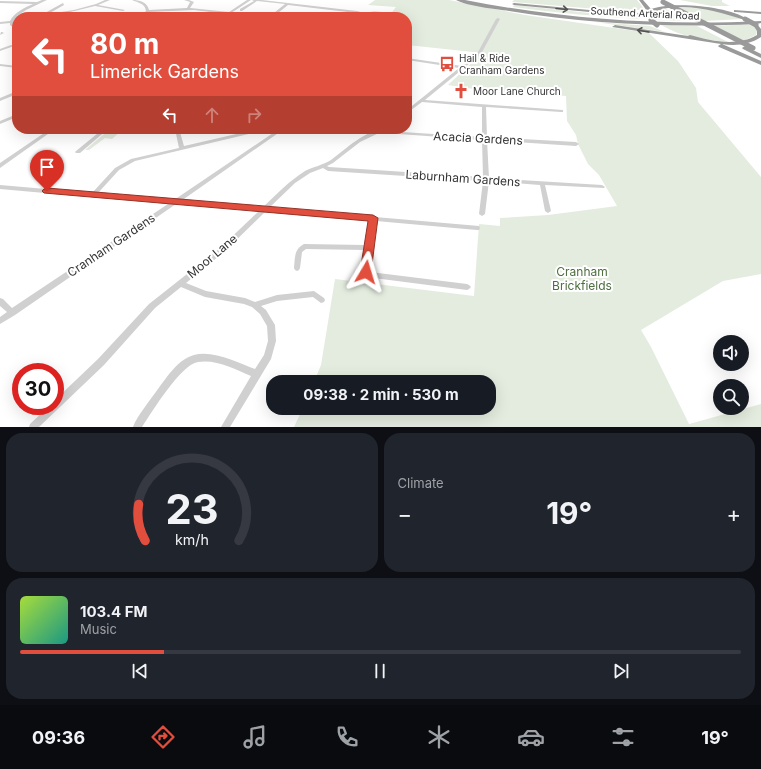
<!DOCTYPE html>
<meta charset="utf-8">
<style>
body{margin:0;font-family:Inter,sans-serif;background:#20242c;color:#f1f3f6;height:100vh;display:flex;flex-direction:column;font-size:15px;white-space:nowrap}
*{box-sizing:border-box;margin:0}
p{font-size:13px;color:#9ea1a6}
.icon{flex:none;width:22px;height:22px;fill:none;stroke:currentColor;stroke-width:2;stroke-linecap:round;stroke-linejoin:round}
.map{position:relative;height:427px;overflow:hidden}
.drawer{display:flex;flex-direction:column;gap:6px;padding:6px;background:#0d0f14;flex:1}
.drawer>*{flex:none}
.banner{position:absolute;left:12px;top:12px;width:400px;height:122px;border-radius:16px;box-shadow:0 4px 16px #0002;background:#e24e3d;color:#fff;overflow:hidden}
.tools{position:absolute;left:713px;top:335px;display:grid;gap:8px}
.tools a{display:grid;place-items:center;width:36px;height:36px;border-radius:50%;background:#171b24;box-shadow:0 4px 16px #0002;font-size:20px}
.speed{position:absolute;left:12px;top:363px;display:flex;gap:8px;font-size:20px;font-weight:700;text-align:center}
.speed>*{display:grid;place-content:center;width:52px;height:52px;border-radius:50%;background:#171b24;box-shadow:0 4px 16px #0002;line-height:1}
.speed .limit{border:6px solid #d22;background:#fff;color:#111}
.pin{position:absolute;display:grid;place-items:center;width:34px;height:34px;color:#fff;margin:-41px -17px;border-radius:50% 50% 50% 0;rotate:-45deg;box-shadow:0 0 4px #0007}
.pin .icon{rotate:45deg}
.me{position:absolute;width:44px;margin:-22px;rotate:7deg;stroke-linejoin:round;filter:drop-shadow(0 0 3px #0008)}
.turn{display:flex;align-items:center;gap:14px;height:84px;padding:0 12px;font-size:18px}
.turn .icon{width:52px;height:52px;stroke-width:2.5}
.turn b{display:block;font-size:28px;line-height:34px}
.lanes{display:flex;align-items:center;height:38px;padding:0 12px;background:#0003;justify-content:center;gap:20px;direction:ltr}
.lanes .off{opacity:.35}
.big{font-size:30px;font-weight:700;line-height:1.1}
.drawer .tile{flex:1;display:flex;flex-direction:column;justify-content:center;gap:6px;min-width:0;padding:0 14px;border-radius:16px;background:#20242c}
.drawer .dial{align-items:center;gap:0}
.dial svg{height:104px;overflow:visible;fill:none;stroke:#363941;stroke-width:7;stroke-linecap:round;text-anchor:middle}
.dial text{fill:#f1f3f6;stroke:none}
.song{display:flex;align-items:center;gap:12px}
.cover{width:48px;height:48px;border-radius:6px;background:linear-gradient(135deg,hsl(80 70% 55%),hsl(170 70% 35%))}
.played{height:4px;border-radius:2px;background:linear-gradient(90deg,#e24e3d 20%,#363941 20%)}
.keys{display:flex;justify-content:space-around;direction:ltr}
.heat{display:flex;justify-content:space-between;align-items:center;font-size:22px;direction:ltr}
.drawer .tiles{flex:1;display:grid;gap:6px;grid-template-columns:1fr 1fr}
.tile:last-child{grid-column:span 2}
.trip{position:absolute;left:266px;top:375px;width:230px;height:40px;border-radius:16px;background:#171b24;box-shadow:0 4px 16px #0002;font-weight:700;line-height:40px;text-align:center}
.tabs{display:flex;height:64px;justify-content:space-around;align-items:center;background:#090b0e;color:#9ea1a6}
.tabs .icon{width:28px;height:28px}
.tabs .on{color:#e24e3d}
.tabs b{font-size:18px;color:#f1f3f6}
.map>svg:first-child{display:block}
.green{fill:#e4ecdf}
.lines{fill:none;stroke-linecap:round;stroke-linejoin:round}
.minor{fill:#d0d0d0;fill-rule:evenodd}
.highway{fill:#9a9a9a;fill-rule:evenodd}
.highway-bridge{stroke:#9a9a9a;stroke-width:5}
.oneway{stroke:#525252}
.route{fill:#e24e3d;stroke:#933328}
.labels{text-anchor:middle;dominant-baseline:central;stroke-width:4;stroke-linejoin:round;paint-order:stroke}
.far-street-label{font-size:10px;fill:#333;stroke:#fff}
.far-poi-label{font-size:10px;fill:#333;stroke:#fff;text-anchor:start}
.street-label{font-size:12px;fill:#333;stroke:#fff}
.park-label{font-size:12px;fill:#4e6f40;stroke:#fff}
</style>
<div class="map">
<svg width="761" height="427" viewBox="0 0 761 427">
<rect width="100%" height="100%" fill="#fff"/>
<path class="green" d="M375,0H449L525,15L649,33L678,61L696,88L698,102L761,177V274L723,281L641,330L651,347L689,424L761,404V427H294L303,408H489V382H314L321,365L335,279L474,296L479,224L500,226V218L548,215L617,206L599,175L588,164L578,144L576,135L567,121L566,96L480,90L448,85L482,53L407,45V17H388L396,7L368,5Z
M514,0H637L644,9L639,10H609L512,2Z
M680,0H722V2L730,6H712Z
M514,5L599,14L638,15L639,17V19C597,16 555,13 513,7Z
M673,5L700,6L743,19L704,21Z
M662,7L688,21L654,20L652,15L654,14L652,13Z
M595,22L650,26L665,32Z
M752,24L757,31L756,35L743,41L713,26Z
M661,25L697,26L728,42C705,40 681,37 661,25Z
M110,129L121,131L112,139L105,138L89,150H85Z"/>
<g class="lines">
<path class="minor" d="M42,0H47L26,10L17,16L43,14L63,3L64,5L48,14L74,10L96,4L105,0H110L98,5L125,10L123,11L95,6L62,14L38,16L17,17L14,20L13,24L17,28V31L10,25V23L0,24V22L10,21C15,12 24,8 33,4L0,3V1L37,2Z
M132,0C140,0 147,2 149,10L187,8L190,2L184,0H189L194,2L190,8L229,12L247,0H251L225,17H221L226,14L194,10L149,12L143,17H139L146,11C145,3 138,3 132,0Z
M252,0H262L357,11C365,14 373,10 382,12L365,15L369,17H364L356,13L288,5L273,17H269L285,4L257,1L242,11H240V9L254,1Z
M498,18L500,19L481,54L425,100L563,110V112H561L486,107L487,137L576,142L579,144L576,146L487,140L489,178L602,185L605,187L604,188L545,185L551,211L548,213L545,211L540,185L489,181L485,214L482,216L479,214L483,181L328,171L323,168L310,173L295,183L269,208L371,217L373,216L375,217L479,226L480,228L479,230H477L376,221L368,269L370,272L467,284L469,285L471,287L469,289L467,290L366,277L362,269L365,250L306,249L302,252L300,268L299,270L297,271L295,270L294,268C295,258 294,249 304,244L365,245L369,221L265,212L224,252L186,283L206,291L245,298L255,302L277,295L314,291L324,298L325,300L324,302L321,303L313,297L277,301L261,306L266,310L275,325L276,341L271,359L230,427H221L251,376C235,369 216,359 198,362C181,364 152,412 142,427H133C137,416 151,399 158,389C166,378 174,366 185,359C205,345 236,362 255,369L264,355L268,341L267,326L260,314L252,307L244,304L205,297L181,287L155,308L104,365L39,427H29L30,424L49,406H55V400L98,359L149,304L220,248L259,211L176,204L15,315L0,324V317L7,312L0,306V298L3,299L12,308L168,204L0,189V185L92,193L115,168L131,159L179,148L175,129H179L184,146L258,129H266V130L135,161L119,170L98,193L174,200L279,129H284L181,201L263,207C276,195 289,181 305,171C313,167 323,165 331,160C346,149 366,129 386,129L385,130L386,131L482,137V107L422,102L407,113V110L459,68L407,60V58L462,66L478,52L496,19ZM381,132L385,133L482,140L483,177L329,167L327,166L333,163L360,142Z
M1,32H2L4,33L0,35Z
M11,45L14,46L0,51V49Z
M0,64L17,66V68L0,66Z
M17,91V94L0,101V98Z
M17,114V117L0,124V121Z
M50,129H55L0,168V163Z
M103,129H108L80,153H76L75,152L76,151Z"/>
<path class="highway" d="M456,0H465C563,19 661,26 761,21V23L757,24L761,29V37C749,45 735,46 722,44L761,61V65L719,47L718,46L721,44L612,27L615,25L688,36L690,35C711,41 737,47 757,35V31L753,25L755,24C672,28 591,24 509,11C496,9 466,6 456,0Z
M639,0H643L651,9C672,1 729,6 747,19L745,20C716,11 681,0 651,13V17L649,18L647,17V14L637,15L611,14L514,5L512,4L514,3L611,12L637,13L647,11Z
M734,10L761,12V14L736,12H734Z
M745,46L761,54V58L743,49L742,48Z"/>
<path class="highway-bridge" d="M663,2L753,48
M745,19L756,25
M651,20L657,25"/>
</g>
<defs><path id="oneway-shaft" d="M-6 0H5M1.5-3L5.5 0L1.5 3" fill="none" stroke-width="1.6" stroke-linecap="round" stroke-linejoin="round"/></defs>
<g class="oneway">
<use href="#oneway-shaft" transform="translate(562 9) rotate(5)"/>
<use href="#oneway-shaft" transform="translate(643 31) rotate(-171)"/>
</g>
<path class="route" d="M47,188L373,215L378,218L371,272L369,275L366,277L362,275L360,272L368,221L44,193L42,191L44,189Z"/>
<defs>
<symbol id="bus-bare" viewBox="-9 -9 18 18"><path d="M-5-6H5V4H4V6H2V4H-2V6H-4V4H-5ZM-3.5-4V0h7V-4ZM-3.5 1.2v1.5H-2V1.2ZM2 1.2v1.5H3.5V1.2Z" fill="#e24e3d" stroke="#fff" stroke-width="2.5" paint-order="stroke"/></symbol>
<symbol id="church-bare" viewBox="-9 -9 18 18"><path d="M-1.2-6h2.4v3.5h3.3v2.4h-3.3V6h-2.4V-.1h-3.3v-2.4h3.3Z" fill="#e24e3d" stroke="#fff" stroke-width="2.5" paint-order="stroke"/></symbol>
</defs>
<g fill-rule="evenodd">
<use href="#bus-bare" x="436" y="53" width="22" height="22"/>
<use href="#church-bare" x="450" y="80" width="22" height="22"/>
</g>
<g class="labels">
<g class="far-street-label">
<text transform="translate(645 13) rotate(3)">Southend Arterial Road</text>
</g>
<g class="far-poi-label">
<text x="459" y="58">Hail &amp; Ride<tspan x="459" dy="12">Cranham Gardens</tspan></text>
<text x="473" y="91">Moor Lane Church</text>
</g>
<g class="street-label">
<text transform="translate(478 138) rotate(3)">Acacia Gardens</text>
<text transform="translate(463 178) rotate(4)">Laburnham Gardens</text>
<text transform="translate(111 245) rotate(-34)">Cranham Gardens</text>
<text transform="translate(212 256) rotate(-40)">Moor Lane</text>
</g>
<g class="park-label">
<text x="582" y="271">Cranham<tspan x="582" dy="14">Brickfields</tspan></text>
</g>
</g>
</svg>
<div class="tools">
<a><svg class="icon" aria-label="sound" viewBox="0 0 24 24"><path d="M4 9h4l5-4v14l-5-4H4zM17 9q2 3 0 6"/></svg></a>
<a><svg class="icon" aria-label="search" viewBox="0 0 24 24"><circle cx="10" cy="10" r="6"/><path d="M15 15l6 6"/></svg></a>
</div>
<div class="speed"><div class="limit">30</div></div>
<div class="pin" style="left:47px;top:191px;background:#d93025"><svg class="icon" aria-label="arrive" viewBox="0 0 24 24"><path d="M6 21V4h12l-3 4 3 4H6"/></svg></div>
<svg class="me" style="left:366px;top:272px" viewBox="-20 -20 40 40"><path d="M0-17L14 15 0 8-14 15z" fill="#e24e3d" stroke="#fff" stroke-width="4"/></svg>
<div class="trip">09:38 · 2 min · 530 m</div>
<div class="banner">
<div class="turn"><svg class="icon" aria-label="left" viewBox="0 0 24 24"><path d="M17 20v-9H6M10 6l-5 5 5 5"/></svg><div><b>80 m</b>Limerick Gardens</div></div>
<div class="lanes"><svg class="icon" aria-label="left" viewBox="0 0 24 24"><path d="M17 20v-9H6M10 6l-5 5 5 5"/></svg><svg class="icon off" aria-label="ahead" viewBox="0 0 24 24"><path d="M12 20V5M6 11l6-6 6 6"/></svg><svg class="icon off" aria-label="right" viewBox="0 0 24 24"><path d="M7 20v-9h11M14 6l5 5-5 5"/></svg></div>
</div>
</div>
<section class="drawer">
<div class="tiles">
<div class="tile dial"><svg viewBox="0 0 100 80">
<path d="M14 69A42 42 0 1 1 86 69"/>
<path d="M14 69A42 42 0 0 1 9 41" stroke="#e24e3d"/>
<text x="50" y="56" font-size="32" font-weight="700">23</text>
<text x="50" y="72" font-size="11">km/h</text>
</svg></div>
<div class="tile"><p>Climate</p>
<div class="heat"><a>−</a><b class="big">19°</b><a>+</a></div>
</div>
<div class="tile">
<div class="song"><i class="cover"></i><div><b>103.4 FM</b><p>Music</p></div></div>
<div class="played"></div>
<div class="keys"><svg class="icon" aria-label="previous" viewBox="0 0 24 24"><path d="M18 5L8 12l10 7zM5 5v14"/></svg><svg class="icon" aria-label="pause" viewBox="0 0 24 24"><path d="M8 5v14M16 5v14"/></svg><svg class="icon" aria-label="next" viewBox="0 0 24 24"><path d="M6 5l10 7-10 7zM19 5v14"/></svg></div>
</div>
</div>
</section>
<nav class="tabs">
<b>09:36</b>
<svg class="icon on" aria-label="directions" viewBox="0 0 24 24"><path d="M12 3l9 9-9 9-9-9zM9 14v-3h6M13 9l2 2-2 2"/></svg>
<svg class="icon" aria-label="music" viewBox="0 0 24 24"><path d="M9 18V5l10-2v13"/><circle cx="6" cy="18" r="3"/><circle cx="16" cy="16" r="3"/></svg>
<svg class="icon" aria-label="phone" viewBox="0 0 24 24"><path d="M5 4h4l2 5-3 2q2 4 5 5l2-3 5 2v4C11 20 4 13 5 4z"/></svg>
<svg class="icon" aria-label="climate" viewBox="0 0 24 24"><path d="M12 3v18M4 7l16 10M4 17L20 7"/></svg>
<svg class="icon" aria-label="car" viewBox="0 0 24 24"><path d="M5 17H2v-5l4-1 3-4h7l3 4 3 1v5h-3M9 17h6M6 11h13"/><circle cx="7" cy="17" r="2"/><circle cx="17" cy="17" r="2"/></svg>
<svg class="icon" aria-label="filters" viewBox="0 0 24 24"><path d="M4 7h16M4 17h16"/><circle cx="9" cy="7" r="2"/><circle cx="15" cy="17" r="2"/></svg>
<b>19°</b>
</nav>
